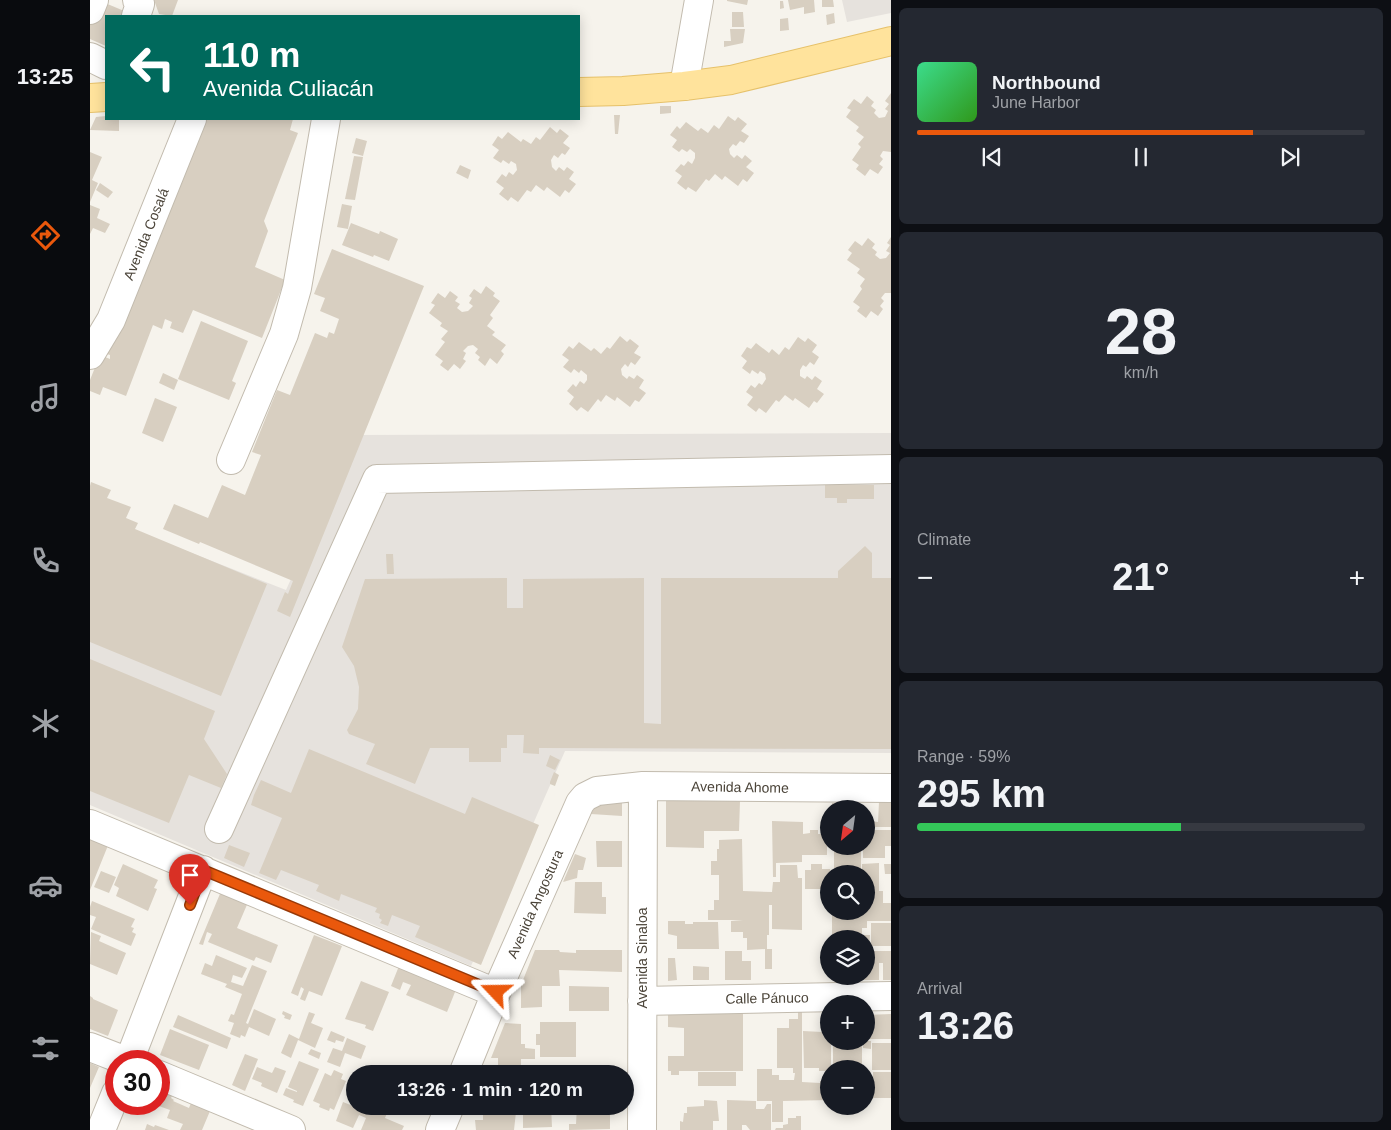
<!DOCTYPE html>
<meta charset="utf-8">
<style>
body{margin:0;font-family:Arial,sans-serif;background:#242831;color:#f1f3f6;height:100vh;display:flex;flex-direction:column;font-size:19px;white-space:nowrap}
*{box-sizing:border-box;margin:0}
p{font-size:16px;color:#9ea1a6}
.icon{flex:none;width:28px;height:28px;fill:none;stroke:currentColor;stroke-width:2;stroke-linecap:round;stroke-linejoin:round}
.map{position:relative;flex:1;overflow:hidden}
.sheet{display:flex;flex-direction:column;gap:8px;padding:8px;background:#0d0f14;width:500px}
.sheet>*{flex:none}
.guide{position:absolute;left:15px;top:15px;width:475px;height:105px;border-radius:0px;box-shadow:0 2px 12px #0003;background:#00695c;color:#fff;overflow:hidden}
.needle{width:32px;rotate:209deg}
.tools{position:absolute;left:730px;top:800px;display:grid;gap:10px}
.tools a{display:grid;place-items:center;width:55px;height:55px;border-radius:50%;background:#171b24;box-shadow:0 2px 12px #0003;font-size:25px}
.speed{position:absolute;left:15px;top:1050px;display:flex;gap:10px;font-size:25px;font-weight:700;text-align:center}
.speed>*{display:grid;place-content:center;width:65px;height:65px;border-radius:50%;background:#171b24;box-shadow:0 2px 12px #0003;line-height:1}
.speed .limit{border:8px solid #d22;background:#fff;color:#111}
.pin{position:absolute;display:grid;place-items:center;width:42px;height:42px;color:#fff;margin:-51px -21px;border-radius:50% 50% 50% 0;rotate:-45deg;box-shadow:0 0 5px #0007}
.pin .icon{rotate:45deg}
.me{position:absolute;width:55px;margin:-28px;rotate:293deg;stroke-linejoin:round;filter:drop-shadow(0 0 4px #0008)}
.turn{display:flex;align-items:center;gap:18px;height:105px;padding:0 15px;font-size:22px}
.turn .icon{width:65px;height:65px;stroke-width:2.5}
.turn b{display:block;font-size:35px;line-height:42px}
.big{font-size:38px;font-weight:600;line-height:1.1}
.sheet .tile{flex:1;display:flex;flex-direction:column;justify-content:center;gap:8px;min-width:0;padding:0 18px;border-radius:8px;background:#242831}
.sheet .dial{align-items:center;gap:0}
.dial b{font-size:65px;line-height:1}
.song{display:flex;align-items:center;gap:15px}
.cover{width:60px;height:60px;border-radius:8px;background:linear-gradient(135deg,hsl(150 70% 55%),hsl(110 70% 35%))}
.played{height:5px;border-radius:2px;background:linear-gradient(90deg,#ea580c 75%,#363941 75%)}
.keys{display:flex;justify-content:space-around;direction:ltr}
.heat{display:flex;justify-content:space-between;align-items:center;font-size:28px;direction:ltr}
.charge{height:8px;border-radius:4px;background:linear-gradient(90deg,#34c759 59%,#363941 0)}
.trip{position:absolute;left:256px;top:1065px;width:288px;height:50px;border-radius:25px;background:#171b24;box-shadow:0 2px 12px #0003;font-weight:600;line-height:50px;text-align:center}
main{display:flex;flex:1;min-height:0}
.menu{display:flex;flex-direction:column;width:90px;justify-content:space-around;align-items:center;background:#090b0e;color:#9ea1a6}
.menu .icon{width:35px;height:35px}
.menu .current{color:#ea580c}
.menu b{font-size:22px;color:#f1f3f6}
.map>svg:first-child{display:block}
.industrial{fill:#e6e2dd}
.building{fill:#d8cfc1}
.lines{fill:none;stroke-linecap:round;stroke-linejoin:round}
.minor-casing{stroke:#c2bbae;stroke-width:30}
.major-casing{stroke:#e6c16a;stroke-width:30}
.minor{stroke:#fff;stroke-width:28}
.major{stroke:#ffe39c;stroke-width:28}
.route-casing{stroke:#983908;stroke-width:12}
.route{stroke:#ea580c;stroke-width:9}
.labels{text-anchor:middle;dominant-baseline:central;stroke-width:4;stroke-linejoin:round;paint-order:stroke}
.street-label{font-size:14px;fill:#4b4439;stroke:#fff}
</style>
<main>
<nav class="menu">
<b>13:25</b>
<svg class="icon current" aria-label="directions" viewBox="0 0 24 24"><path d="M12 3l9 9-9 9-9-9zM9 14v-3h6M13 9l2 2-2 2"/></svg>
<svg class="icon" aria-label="music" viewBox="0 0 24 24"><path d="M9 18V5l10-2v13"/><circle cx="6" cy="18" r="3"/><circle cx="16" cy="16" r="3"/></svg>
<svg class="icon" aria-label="phone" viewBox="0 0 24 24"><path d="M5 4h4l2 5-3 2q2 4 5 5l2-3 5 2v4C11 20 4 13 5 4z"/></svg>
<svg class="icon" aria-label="climate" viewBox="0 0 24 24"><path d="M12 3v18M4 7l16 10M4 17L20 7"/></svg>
<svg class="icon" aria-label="car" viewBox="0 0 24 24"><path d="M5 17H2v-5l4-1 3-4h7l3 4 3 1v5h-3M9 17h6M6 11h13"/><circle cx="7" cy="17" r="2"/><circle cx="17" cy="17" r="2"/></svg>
<svg class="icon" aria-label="filters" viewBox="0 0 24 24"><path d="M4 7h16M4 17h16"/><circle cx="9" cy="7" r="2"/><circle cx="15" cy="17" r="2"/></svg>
</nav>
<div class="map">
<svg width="801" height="1130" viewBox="0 0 801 1130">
<rect width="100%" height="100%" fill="#f6f3ec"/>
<path class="industrial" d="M752,0H801V13L757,22Z
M801,433V753L475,751L381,966L0,805V513L196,590L266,435Z"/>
<path class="building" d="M8,0L46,16H16V46L0,39V13Z
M64,0H88L82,16L69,14Z
M637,0H658L657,5L637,1Z
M698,0H724L725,12L714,14V7L700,10Z
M732,0H743L744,7H732Z
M690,1H693L694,8L690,9Z
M642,12H653L654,27H642Z
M744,13L745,23L737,25L736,15Z
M698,18L699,30L690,31V19Z
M640,29H655L653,43L634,47V41H641Z
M801,93V152L793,151L790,156L793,159L789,164L793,167L788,174L780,169L775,176L766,169L769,165L762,160L771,147L768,144L774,137L766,131L769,127L756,117L761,110L757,108L764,99L771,104L777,96L784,102L781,106L786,110L784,113L789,118L795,117L798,111L795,109L799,104L795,101Z
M570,106H581V113L570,114Z
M524,115H530L528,134H525Z
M16,116V119H29V131L0,130L6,117Z
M638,116L645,121L648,117L657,124L651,131L659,136L654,143L650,141L646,146L643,144L639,149L640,154L644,158L647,155L652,159L655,155L662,161L656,167L664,173L657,182L653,179L648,186L635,176L632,180L625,174L619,181L616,179L606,192L598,187L596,190L587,183L592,176L585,171L591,164L594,166L598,161L602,164L605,158V153L600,149L597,152L592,149L589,152L582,147L587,140L580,135L587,126L590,129L596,122L608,131L611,128L618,133L624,125L629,129Z
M104,119H203L200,130L208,133L174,221L178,231L165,267L195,280L172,338L103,310L93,333L80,328L82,322L75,319L72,329L63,325L36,396L13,387L10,395L0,391V380L10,355L20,359V355L11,352Z
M460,127L467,133L470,129L479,136L473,143L480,148L475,155L472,153L468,158L464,155L461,160L462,167L466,171L469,167L474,171L477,167L484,172L479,179L486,184L479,193L475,190L470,197L457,187L454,191L446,185L441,192L437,190L428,202L421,197L418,201L409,194L414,188L406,182L412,174L416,177L419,172L423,175L427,170L426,164L421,161L419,164L413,160L411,163L403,158L409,150L402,145L408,136L412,139L418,132L431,142L433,139L441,144L446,137L450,140Z
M266,138L277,141L273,156L262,153Z
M0,152L12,157L2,180L8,183L0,202Z
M264,156L273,157L265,200L255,199Z
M370,165L381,170L378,179L366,173Z
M10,183L23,192L18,198L6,190Z
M252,204L262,206L258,229L247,227Z
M0,205L10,209L7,218L20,224L15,233L3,228L0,234Z
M261,223L289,234L290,231L308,239L299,261L284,255L283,257L252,245Z
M801,237V293H795L791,298L794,301L790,306L793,309L788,316L781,311L776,318L767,311L770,307L763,302L772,289L770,286L775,279L767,273L770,269L757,260L762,253L758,250L765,241L772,246L778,238L785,244L782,248L787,252L785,255L790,259L796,258L800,253L796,251L800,245L797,243Z
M242,249L334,286L200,617L187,611L195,592L198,594L203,581L110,542L109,544L73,529L84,504L118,518L132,485L155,495L171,455L162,452L187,390L200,395L225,333L237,338L239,332L244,334L249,319L230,311L235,298L224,294Z
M396,286L405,293L403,296L410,301L400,315L403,318L397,326L405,332L402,335L416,345L411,351L414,354L407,364L400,358L395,366L388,360L390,357L385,353L388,349L383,345L378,346L373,351L376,353L373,359L376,361L370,369L364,364L358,371L350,365L353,361L345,355L355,342L351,339L358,331L350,326L352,323L339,313L345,305L341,303L348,293L355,298L360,291L368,297L365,301L370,304L367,308L372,312L378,311L383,306L379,303L382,298L379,296L384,289L391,294Z
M111,321L158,341L142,381L146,383L139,400L88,379Z
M530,336L537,342L540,339L549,346L544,353L551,357L545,365L541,362L538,367L535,364L531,369L532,375L537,379L539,376L544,379L547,375L554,380L549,388L556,393L549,402L545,400L540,407L527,397L525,401L516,395L511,402L508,399L498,412L491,407L487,411L479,404L484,397L477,391L483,384L486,387L490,381L494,384L497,380V375L491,370L489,373L484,369L481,373L473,367L479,360L472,355L479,346L483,349L489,342L501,351L504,348L511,354L517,347L520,349Z
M708,337L715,342L718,338L727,345L722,352L729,357L724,365L720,362L716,367L713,365L710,370V376L715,379L717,376L722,380L725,376L732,381L727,389L734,394L727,403L724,401L719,408L705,398L703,401L695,395L689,402L686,400L676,413L669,408L666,412L657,405L663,397L656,392L661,385L665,388L669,383L672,385L676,379L675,374L670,371L668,374L662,370L660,374L652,368L657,361L651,356L657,347L661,349L666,343L679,353L682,349L689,355L695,347L699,350Z
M73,373L88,380L84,390L69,383Z
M65,398L87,407L73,442L52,433Z
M1,482L21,490L17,498L41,507L36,518L48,523L45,529L177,584L131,696L0,642V486Z
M735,485H784V499H757V503H747V498H735Z
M775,546L782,553V578H801V749L449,748V754L433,753L434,735H417V748H411V762H379V748H340L325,784L276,764L285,744L259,734L257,730L268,709L269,687L264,666L252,647L275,579L417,578V608H433V579L554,578V723L571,724V578H748V571Z
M296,554H303L304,574H297Z
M0,659L125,711L114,739L137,774L131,788L99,775L79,823L0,791Z
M219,749L375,814L382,797L449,825L391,965L325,937L330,926L302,915L298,926L290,923L292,920L289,918L290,914L285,912L287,908L251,894L249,901L226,891L229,885L191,870L186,880L169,873L192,818L161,805L164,795L171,780L201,793Z
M460,755L470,760L465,770L456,766Z
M464,772L469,775L465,786L460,784V782Z
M507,799L532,801V816L501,814Z
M576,801H650L649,831H614V848L576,847Z
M789,802H801V827H780V821L788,822Z
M742,803H752V809H742Z
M682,821L713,822V834L720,833V830H728V834H737V855H712V862L686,863V877H683Z
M776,830H801V846H795V858H773V846H776Z
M0,835L19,843L0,890Z
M652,839L653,891L682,892L683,882H690V865H707L708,878H712V930L682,929V905H679V935H677V949H682V969H675V949L657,950V938H653V932H641V921L653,920H618V910H624V900H629V875H621V861H627V849H629V840Z
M506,841H532V867H507Z
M139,845L160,853L154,867L134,858Z
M744,846H771V874H744Z
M485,854L496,858L493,870H488L487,878L473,882Z
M789,863V891H793V903H801V921H777V928H772V935H780L779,947H783V951H801V980H793V963H789V980H772V976H776V939H772V937H747V935H742V911H776V874H772V864Z
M33,864L68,880L64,888L67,889L58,911L26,896L29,888L24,885Z
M721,864H732V869H740L741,874H739V889H715V870H721Z
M794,864H801V874H795Z
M11,871L26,877L19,893L4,887Z
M485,882H512V897H516V914L484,913Z
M132,889L159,900L147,928L188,945L181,963L166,957L164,961L118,942L122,934L117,932L113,945L109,944Z
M2,901L45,919L41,927L44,928L42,932L46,934L41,946L1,929L6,917L0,915V907Z
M578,921H595V924H603V922H628L629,949H587V936L578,934Z
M781,923H801V946H781Z
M1,932L11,936L9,941L36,953L27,975L0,964Z
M224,935L252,946L232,996L219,991L215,1001L210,999L214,989L211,987L208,996L201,993Z
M445,950H469L470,952L486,953V950H532V972L469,970L470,986H452V1007L431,1008V985Z
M635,951H652V961H661V980H635Z
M126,955L157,968L152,978L143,975L141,982L153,986L162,965L177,971L156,1023L158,1024L164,1009L186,1019L179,1036L159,1027L155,1037L151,1035L150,1038L140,1034L144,1023L138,1021L141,1014L144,1015L152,994L135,987L137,984L111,974L115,963L122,966Z
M578,958H585L587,980L578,981Z
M309,966L367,987L357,1012L316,995L321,985L313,982L310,990L301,986Z
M603,966L619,967V980H603Z
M271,981L299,992L283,1031L275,1028L276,1025L255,1019Z
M479,986L519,987V1011H479Z
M0,996L3,998V999L28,1010L18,1036L0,1029Z
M578,1010L653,1011V1071H589V1075H581V1071H578V1056H594V1028L578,1027Z
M193,1011L202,1015L200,1020L194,1018L195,1016L192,1014Z
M219,1012L225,1014L221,1023L233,1028L225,1048L208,1040L201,1058L191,1053L199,1034L209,1039Z
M708,1012H712V1082L730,1083V1081H739V1100L693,1101V1122H682V1101H667V1069H682V1075H689V1080H704L705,1073H703V1068H687V1028H699V1019H708Z
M801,1014V1039H777L776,1015Z
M88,1015L141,1038L137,1049L83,1027Z
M450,1022H486V1057H450V1045H446V1034H450Z
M415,1023L431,1024V1044H435V1048L445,1049V1059H431V1074H394L397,1068H408V1058H401Z
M732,1024H739V1041H741V1069H739V1071H729V1068H714L713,1031L732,1032Z
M80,1029L119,1045L109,1070L70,1055Z
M241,1031L255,1037L253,1042L246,1040L245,1043L237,1040Z
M257,1038L276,1046L271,1059L255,1053L250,1067L237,1062L243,1048L252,1051Z
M743,1041H772V1069H743Z
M773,1041H781V1049L773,1048Z
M782,1043H801V1070H782Z
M221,1049L231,1053L229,1059L218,1054Z
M155,1054L168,1059L155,1091L142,1085Z
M209,1061L229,1069L213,1106L203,1102L204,1100L193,1095L196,1088L207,1092V1091L198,1087Z
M0,1063L9,1067L0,1088Z
M167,1067L182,1073L185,1067L196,1071L187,1093L171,1086L172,1083L162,1079Z
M244,1070L253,1074L251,1079L256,1081L244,1110L240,1108L239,1111L229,1107L230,1104L223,1101L235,1073L241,1076Z
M608,1072H646V1086H608Z
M783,1072H801V1098H783Z
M69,1090L82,1096L81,1098L84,1100L83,1101L99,1108L101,1103L120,1111L112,1130H90L93,1124L77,1118L80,1110L63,1104H69Z
M614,1100L627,1101L629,1121H623V1130H590V1121L593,1122L594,1113H597V1107L614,1106Z
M637,1100L666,1101V1109H674L677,1104H681V1130H660L656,1125H652V1130H637Z
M253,1102L286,1115L290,1106L299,1108L295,1118L314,1126L312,1130H271L276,1118L269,1115L263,1128L246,1121Z
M302,1106H318L324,1109L325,1106H328L325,1112L315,1108L312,1114L301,1109Z
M433,1106H461L462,1127L433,1128Z
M487,1106H520V1129L479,1130V1124H486Z
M393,1112H426L424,1130H386L385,1120H393Z
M706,1116H711V1130H685L686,1128H693V1125L698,1124V1118H706Z
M57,1124L64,1127L65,1125L79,1130H55Z"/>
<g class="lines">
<defs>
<path id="minor" d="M0,10L4,0
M46,16L50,4L47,0
M0,57L16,65
M594,86L609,0
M0,355L21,320L102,119
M141,460L194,334L207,288L236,119
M0,824L406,993
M129,829L287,479L801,469
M552,1001L801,996
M0,1047L36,1061
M39,1061L113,870
M373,1074L406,993L490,803L495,797L507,791L553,786L801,788
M69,1075L201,1130
M11,1130L26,1093
M350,1130L360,1106
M552,1130L553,786"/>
<path id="major" d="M489,92L533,91L594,86L641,80L801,41
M0,98L16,97"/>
</defs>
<use href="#minor" class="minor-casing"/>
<use href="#major" class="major-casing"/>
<use href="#minor" class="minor"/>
<use href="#major" class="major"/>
</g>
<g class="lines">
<defs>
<path id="route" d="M100,905L113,870L406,992"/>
</defs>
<use href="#route" class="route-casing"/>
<use href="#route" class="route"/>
</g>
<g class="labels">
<g class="street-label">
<text transform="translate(56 234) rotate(-68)">Avenida Cosalá</text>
<text transform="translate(650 787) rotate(1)">Avenida Ahome</text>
<text transform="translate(445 904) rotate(-66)">Avenida Angostura</text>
<text transform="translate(552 958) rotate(-90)">Avenida Sinaloa</text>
<text transform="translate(677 998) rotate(-1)">Calle Pánuco</text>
</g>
</g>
</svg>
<div class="tools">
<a><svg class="needle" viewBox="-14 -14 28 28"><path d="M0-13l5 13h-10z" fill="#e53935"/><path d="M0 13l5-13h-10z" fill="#9ea1a6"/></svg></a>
<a><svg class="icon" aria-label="search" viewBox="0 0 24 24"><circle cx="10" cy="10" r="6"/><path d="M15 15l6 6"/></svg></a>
<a><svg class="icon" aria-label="layers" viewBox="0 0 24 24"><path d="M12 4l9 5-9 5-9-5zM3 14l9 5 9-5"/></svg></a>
<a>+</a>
<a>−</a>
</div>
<div class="speed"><div class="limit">30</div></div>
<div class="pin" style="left:100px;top:905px;background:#d93025"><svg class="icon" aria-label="arrive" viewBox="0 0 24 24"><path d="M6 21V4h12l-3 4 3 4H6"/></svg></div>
<svg class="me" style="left:406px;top:992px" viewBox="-20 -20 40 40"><path d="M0-17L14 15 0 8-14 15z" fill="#ea580c" stroke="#fff" stroke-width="4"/></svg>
<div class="trip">13:26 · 1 min · 120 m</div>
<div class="guide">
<div class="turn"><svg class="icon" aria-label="left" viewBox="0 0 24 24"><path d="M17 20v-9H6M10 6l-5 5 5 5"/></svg><div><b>110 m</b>Avenida Culiacán</div></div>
</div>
</div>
<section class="sheet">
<div class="tile">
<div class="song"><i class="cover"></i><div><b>Northbound</b><p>June Harbor</p></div></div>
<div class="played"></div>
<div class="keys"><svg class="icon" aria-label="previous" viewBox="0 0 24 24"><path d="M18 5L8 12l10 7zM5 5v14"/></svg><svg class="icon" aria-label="pause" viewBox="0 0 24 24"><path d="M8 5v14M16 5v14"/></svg><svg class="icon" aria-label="next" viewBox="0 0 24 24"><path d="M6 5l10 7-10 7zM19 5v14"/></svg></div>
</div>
<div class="tile dial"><b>28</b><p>km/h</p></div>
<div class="tile"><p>Climate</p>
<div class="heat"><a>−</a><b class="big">21°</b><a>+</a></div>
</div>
<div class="tile"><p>Range · 59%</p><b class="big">295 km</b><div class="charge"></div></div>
<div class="tile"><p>Arrival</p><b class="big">13:26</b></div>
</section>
</main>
